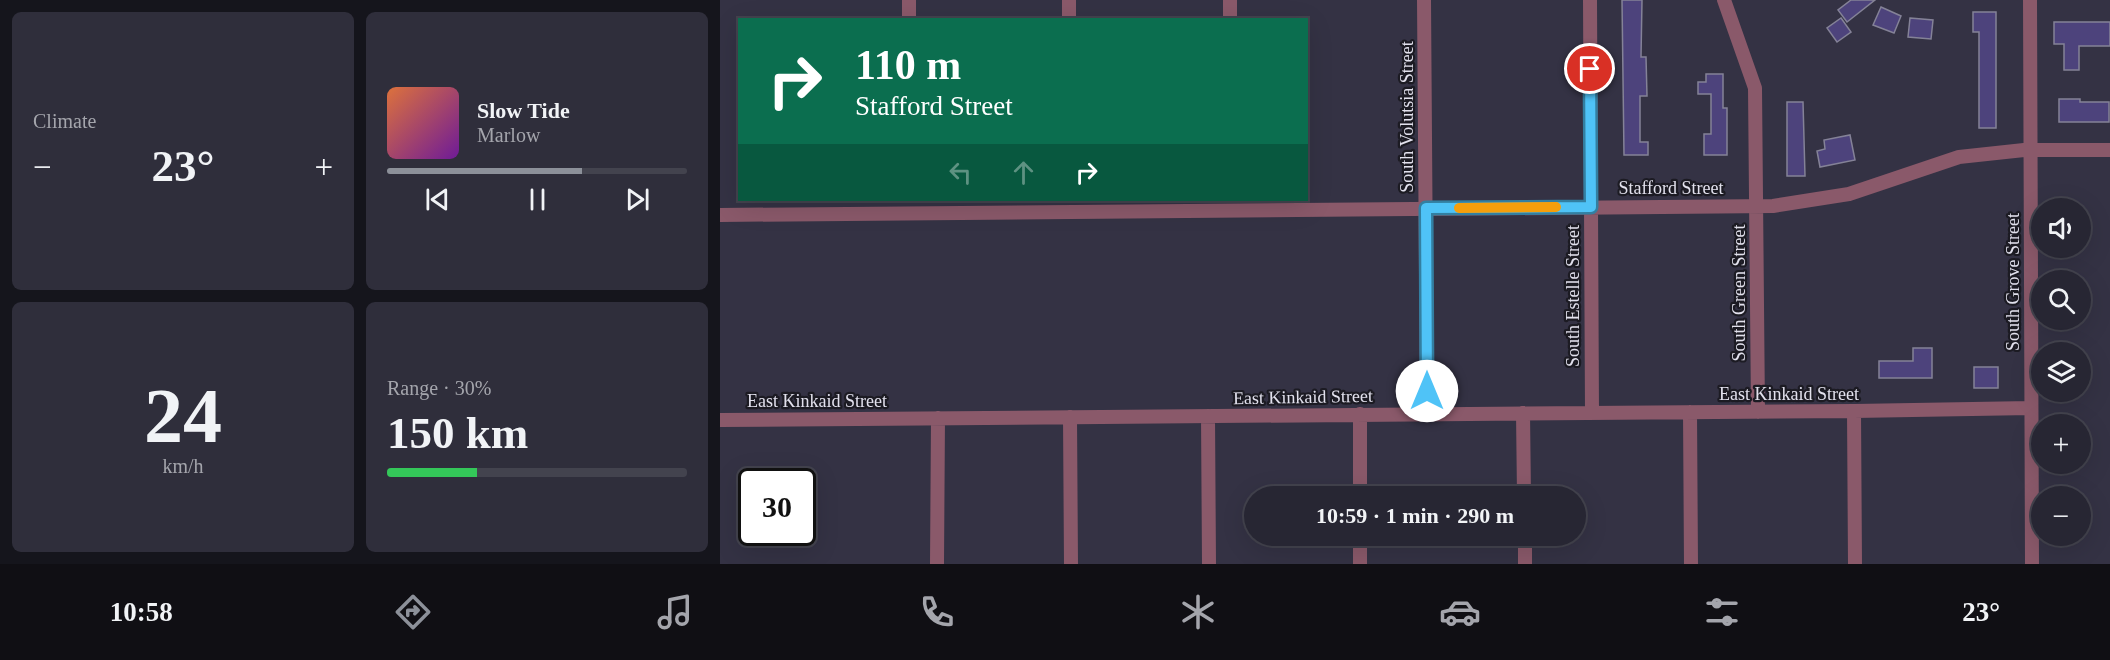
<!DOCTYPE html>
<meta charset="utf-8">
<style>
body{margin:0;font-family:Georgia,serif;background:#2f2e3b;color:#f1f3f6;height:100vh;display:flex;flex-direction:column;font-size:22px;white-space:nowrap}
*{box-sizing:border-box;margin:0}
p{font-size:20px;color:#a4a5ac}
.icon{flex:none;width:33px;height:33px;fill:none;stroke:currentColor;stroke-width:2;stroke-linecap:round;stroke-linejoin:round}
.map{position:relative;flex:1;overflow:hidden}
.details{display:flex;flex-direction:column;gap:12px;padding:12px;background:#15151c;width:720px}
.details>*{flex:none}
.top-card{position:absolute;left:18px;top:18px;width:570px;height:183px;border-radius:0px;box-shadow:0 6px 24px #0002,0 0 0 2px #43434e;background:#0b6e4f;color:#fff;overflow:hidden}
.tools{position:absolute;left:1311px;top:198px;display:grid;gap:12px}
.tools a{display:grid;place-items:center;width:60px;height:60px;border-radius:50%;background:#272633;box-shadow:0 6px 24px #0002,0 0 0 2px #43434e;font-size:30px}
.speed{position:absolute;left:18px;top:468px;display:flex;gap:12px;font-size:30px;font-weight:700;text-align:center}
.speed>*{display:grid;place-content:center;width:78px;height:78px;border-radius:50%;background:#272633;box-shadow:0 6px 24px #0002,0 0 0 2px #43434e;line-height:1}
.speed .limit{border:3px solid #111;border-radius:9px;background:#fff;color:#111}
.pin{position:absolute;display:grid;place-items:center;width:51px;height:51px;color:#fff;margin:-26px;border:3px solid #fff;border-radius:50%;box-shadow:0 2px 6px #0007}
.me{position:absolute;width:66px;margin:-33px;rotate:0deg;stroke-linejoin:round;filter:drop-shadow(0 0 4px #0008)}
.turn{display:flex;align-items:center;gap:21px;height:126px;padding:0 18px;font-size:27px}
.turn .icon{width:78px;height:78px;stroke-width:2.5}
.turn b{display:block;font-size:42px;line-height:51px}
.lanes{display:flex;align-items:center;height:57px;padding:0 18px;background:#0003;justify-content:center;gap:30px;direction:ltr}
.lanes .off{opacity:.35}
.big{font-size:45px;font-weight:700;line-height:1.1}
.details .tile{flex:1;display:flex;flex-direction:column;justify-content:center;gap:9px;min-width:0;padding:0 21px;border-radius:9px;background:#2f2e3b}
.details .dial{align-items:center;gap:0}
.dial b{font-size:78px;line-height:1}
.song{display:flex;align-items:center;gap:18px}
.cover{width:72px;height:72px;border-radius:9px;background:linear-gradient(135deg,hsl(20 70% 55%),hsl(280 70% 35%))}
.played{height:6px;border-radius:3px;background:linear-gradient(90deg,#8c9099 65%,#43434e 65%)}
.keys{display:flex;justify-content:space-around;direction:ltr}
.heat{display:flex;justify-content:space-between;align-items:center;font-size:33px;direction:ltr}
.charge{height:9px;border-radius:4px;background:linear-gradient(90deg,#34c759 30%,#43434e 0)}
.details .tiles{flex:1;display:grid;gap:12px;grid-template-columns:repeat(2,1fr)}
.trip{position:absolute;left:524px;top:486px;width:342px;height:60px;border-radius:30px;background:#272633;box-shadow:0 6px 24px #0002,0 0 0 2px #43434e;font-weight:700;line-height:60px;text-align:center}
.tab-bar{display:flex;height:96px;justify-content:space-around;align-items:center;background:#100f14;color:#a4a5ac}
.tab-bar .icon{width:42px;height:42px}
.tab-bar .selected{color:#8c9099}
.tab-bar b{font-size:27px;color:#f1f3f6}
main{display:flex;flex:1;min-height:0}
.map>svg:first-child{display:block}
.building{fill:#4d437c;stroke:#848297;stroke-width:1.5}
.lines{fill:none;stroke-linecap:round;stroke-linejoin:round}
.minor{stroke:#8a596a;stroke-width:14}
.route-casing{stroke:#337fa1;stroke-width:15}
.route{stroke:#4fc3f7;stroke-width:10}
.slow{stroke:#f59e0b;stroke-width:10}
.labels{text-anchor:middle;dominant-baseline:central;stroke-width:4.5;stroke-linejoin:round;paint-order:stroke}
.street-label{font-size:18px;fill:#e2e1ed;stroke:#1c1b23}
</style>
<main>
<section class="details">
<div class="tiles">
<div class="tile"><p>Climate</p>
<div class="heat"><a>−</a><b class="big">23°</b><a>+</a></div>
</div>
<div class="tile">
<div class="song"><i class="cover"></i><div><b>Slow Tide</b><p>Marlow</p></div></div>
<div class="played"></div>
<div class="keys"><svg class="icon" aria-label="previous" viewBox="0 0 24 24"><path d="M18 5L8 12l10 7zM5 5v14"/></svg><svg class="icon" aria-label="pause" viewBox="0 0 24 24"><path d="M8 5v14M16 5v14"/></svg><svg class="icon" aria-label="next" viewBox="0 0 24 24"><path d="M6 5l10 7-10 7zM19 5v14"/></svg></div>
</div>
<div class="tile dial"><b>24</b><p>km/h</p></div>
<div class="tile"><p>Range · 30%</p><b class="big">150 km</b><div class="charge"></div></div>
</div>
</section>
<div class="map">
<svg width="1390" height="564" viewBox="0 0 1390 564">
<rect width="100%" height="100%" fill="#343244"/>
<path class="building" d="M902,0H922L921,57H926L927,96H920V142H928V155H904Z
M1131,0H1155L1127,22L1118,10Z
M1161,7L1181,16L1174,33L1153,25Z
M1253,12H1276V128H1259V32H1253Z
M1121,18L1131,32L1117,42L1107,28Z
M1190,18L1213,20L1211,39L1188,37Z
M1334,22H1390V46H1359V70H1344V44H1334Z
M986,74H1003V108H1007V155H984V134H991V94H978V82H986Z
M1339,99H1360V102H1389V122H1339Z
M1067,102H1083L1085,176H1067Z
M1130,135L1135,160L1100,167L1097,151L1105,149L1104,140Z
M1193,348H1212V378H1159V361H1193Z
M1254,367H1278V388H1254Z"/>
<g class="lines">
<path class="minor" d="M189,0V20
M349,0V20
M510,0V20
M704,0L707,413
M870,0L872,413
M1004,0L1035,88L1038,412
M1310,0L1312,564
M0,215L1053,206L1129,194L1239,157L1304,150H1390
M1134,411L1135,564
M970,412L971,564
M803,413L804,496
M640,414V496
M488,416L489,564
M350,417L351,564
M0,420L1134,411L1311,408
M640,536V564
M805,536V564
M217,564L218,418"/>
</g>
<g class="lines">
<defs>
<path id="route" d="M707,391L706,208L871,207L870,69"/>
</defs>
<use href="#route" class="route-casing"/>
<use href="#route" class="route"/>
<path class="slow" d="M739,208L836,207"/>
</g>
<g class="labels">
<g class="street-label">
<text transform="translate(687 117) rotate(-90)">South Volutsia Street</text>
<text x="951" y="188">Stafford Street</text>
<text transform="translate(1293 282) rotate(-90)">South Grove Street</text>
<text transform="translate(1019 293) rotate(-90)">South Green Street</text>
<text transform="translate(853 296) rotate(-90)">South Estelle Street</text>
<text x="1069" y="394">East Kinkaid Street</text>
<text transform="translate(583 397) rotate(-1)">East Kinkaid Street</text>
<text x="97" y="401">East Kinkaid Street</text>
</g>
</g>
</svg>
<div class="tools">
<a><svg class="icon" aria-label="sound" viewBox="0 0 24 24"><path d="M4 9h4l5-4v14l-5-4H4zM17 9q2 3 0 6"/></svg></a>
<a><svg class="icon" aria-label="search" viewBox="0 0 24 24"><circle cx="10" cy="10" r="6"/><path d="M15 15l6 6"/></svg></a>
<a><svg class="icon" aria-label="layers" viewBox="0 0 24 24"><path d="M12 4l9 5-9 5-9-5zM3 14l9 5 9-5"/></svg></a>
<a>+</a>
<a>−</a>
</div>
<div class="speed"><div class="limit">30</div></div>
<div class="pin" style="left:870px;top:69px;background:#d93025"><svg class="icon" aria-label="arrive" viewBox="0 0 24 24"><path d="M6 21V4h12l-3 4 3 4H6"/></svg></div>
<svg class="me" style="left:707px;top:391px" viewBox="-20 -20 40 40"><circle r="19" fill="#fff"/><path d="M0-13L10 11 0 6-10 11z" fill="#4fc3f7"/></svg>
<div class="trip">10:59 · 1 min · 290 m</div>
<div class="top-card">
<div class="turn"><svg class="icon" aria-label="right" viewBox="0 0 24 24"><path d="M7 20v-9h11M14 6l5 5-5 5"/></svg><div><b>110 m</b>Stafford Street</div></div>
<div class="lanes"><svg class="icon off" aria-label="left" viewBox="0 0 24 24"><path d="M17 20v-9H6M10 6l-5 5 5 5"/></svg><svg class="icon off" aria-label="ahead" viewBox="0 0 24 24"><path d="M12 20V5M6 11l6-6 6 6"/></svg><svg class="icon" aria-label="right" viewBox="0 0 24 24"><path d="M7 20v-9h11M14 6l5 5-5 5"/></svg></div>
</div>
</div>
</main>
<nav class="tab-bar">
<b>10:58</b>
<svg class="icon selected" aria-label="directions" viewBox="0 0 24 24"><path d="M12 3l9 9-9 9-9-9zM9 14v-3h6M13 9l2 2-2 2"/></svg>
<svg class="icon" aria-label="music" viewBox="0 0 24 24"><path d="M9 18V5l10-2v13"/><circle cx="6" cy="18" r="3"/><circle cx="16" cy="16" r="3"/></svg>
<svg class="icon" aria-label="phone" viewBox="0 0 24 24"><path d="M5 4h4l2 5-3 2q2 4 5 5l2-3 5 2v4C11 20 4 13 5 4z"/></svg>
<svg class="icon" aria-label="climate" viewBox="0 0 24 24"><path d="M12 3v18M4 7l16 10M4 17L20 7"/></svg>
<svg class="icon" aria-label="car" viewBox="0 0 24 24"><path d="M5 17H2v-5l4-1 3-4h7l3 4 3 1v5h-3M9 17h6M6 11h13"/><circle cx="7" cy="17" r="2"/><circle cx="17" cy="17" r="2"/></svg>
<svg class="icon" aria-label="filters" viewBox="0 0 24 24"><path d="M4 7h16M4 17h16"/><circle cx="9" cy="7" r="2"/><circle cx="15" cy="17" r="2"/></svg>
<b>23°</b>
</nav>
